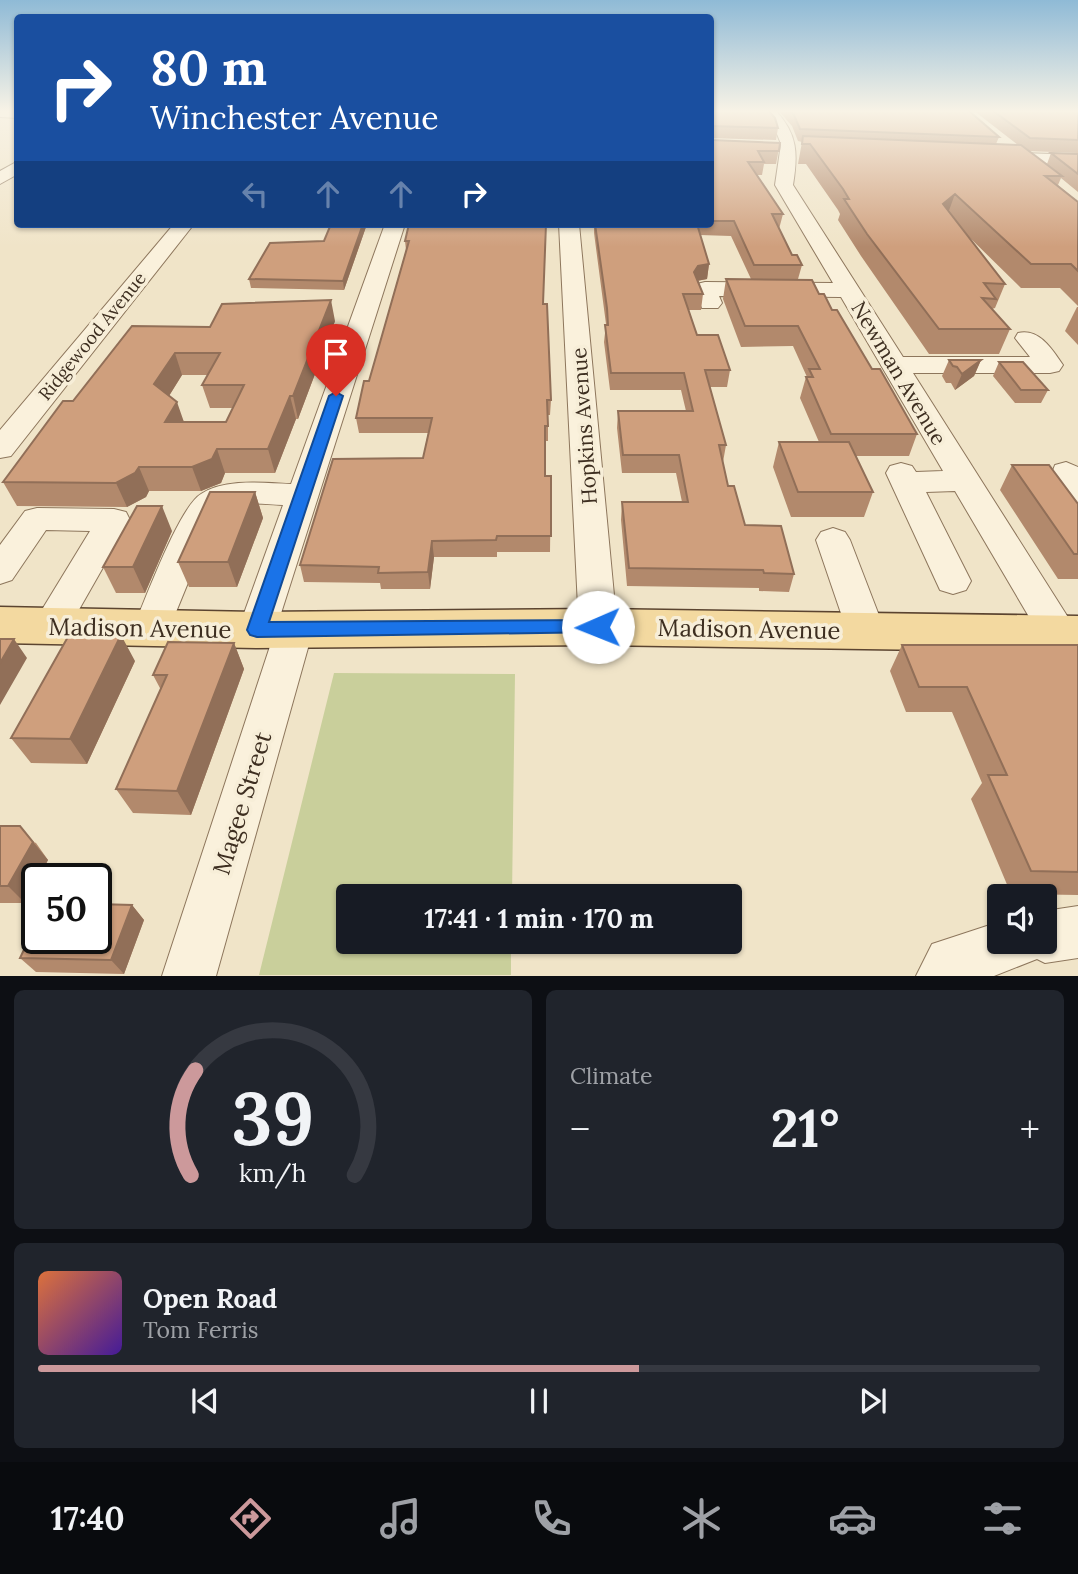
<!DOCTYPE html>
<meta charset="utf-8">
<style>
body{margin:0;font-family:Lora,serif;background:#20242c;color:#f1f3f6;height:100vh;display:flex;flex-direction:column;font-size:26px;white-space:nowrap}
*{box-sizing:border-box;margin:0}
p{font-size:23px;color:#9ea1a6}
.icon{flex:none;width:38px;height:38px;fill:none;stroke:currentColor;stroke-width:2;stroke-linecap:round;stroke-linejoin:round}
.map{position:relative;height:976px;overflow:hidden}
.panel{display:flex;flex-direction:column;gap:14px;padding:14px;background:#0d0f14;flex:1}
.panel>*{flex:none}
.top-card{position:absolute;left:14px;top:14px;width:700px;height:214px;border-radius:7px;box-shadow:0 2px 5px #0004;background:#1a4fa0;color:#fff;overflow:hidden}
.tools{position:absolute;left:987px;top:884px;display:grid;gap:14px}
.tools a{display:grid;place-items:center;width:70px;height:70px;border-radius:7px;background:#171b24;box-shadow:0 2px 5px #0004;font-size:35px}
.speed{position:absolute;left:21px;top:863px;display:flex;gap:14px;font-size:35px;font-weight:700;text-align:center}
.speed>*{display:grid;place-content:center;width:91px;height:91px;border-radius:50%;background:#171b24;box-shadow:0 2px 5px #0004;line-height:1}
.speed .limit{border:4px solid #111;border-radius:10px;background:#fff;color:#111}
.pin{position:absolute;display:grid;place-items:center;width:60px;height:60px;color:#fff;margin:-72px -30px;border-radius:50% 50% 50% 0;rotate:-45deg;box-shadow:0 0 7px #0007}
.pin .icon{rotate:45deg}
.me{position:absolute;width:77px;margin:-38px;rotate:269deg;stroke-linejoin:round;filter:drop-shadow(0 0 5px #0008)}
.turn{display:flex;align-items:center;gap:24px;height:147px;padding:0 21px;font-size:32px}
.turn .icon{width:91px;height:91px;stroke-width:2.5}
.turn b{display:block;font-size:49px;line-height:60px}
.lanes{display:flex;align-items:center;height:66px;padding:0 21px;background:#0003;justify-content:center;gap:35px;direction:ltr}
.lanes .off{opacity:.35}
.big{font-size:52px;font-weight:700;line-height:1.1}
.panel .tile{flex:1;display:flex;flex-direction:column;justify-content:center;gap:10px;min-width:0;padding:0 24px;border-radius:10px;background:#20242c}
.panel .dial{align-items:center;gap:0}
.dial svg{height:182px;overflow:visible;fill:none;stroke:#363941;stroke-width:7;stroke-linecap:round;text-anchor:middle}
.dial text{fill:#f1f3f6;stroke:none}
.song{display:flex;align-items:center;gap:21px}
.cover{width:84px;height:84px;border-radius:10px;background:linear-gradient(135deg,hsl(20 70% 55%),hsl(260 70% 35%))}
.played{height:7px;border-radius:4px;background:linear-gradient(90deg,#cc999b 60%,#363941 60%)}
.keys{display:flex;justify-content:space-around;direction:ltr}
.heat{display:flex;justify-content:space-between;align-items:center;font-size:38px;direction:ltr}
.panel .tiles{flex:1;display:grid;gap:14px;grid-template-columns:1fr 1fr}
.tile:last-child{grid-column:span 2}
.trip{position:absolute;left:336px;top:884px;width:406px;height:70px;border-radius:7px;background:#171b24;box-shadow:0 2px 5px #0004;font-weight:700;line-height:70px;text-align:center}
.tabs{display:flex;height:112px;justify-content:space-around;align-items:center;background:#090b0e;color:#9ea1a6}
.tabs .icon{width:49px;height:49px}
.tabs .active{color:#cc999b}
.tabs b{font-size:32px;color:#f1f3f6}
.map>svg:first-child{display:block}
.green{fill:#c9cf9b}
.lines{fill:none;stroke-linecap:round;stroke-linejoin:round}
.minor-casing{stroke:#8d765c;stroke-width:2}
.major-casing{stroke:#5b4430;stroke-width:3}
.minor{fill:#faf1dc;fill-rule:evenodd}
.major{fill:#f3d9a0;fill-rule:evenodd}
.wall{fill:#b2896c;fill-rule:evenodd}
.shaded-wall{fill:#916f58}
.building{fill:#cf9f7d;stroke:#916f58;stroke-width:2;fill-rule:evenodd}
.route{fill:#1a73e8;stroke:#114b97;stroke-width:2}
.labels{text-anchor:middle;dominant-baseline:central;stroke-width:7;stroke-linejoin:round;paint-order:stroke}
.far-street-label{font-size:18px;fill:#3d2e20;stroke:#f7eed8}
.street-label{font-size:21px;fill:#3d2e20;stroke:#f7eed8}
.near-street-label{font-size:24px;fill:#3d2e20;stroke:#f7eed8}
</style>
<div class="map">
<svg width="1078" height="976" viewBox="0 0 1078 976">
<rect width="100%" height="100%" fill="#f0e4c8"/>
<path class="green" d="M334,673L515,674L512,896H348V942H511V975H259Z"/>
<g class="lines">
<defs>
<path id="minor" d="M0,110H18V118L0,117Z
M760,110H775C798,134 798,154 793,185L903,357H1030L1015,338L1018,333C1039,328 1052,349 1063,365L1059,371L1050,373H913L1071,622L1077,633L1071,644L1058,648L1045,644L955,491L926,492L971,581L966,590L953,594L940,590L886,473L890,466L901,463L912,466L916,472L943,471L841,297L719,296L722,303L718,308H702L694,289L697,284L705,282L833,283L775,185L781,144L775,129Z
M995,152L1078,155V165L989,161L987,157Z
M18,161V174L0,184V171Z
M174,224H194L11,456L0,458V430Z
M385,224H405L277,626L281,619L294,615L307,619L313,630L216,976H162L274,634L270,641L257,645L244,641L238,630L283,505C261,504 229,498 214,519L165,639L152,643L139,639L133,628C145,601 179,507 201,494C225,478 264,483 291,484Z
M559,224H579L617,627L611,637L598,642L585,637L579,627Z
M1066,462L1078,467V505L1067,501L1050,478L1055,465Z
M37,508L114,509L126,512L130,520L64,636L51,641L38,636L32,626L90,531L46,530L12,580L0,584V545L25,511Z
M833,528L845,532L850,540L885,631L879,642L866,646L853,642L847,631L816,540L821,532Z
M1078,906V958L1045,963L1037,959L994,976H916L932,944L999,922V942H1045V911Z"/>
<path id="major" d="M0,607L257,612L598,609L1078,616V652L598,645L257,648L0,643Z"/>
</defs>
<use href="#minor" class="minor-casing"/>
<use href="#major" class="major-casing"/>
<use href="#minor" class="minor"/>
<use href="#major" class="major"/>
</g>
<path class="wall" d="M710,110L778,128L776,140L710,138Z
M778,110H968L999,137L996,144L1018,145L973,110H1078V153L1029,151L1047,164L1051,153L1078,154V192L1061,178L1058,185L1078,202V306L1060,288H1021L966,234L1005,284L995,308L992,309L1010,329L999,354H929L861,256L838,220L840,214L838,210L806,164H798L802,142L798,141L792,126Z
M710,139L712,140L780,143L776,164H764L762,175H757L783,214L779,229L792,255L802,265L798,279L819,294L832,310L917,434L909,456H856L873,492L864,517H791L773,467L779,442H819L800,398L806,377H807L793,346L741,347L723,299L726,279H751L731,236L700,235L709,264L707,279L697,281L703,294L701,310H689L697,335L730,370L727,387H710L726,445L723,462L728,486L745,525L794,574L789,592L759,591V588L627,586L621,520L622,502H682L676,473H622L617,428L618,411H686L681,390H610L604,342L606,324L594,233V224H710Z
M367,224L344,290L251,288L249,279L324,241Z
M409,224L543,304L551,400L550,415H548V441H545V476H551L550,552H497V557H434L430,589H381L380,583L304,582L300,565L423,458L428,433H359L356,418L369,381L406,250L405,241Z
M1077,307H1078V345L1065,331Z
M335,321L298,419H296L275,473H225L221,483L201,491H149L146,497L127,507L17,506L3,482L73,401L210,327ZM182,375H208L202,385L210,408H233L226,422H184L169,396Z
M949,360H981L974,376L955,390L951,383H946L942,376Z
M999,362L1048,390L1041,403H1015L993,376Z
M1012,465L1078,504V579H1058L1000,490Z
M255,492L263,518L237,587H189L178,562Z
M172,531L145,593H116L103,567Z
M234,643L244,669L191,815L133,813L116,789L161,690L153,675Z
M902,645H1078V895L1011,894L971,799L982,783L952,712H906L890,671Z
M135,661L87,764L31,763L11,738Z
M0,826L36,843L48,860L25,903H0Z
M132,905L144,920L124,974L36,972L20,958Z"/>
<path class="shaded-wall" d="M955,194L947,216L943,204Z
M363,224H367L344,290L343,281Z
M709,264L707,279L696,281L694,272L698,266Z
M331,300L335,321L298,419L293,396Z
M175,353L182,375L162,407L154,384Z
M981,360L974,376L955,390L962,374Z
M290,396L296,419L275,473L268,449Z
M177,402L185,425L165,422Z
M217,449L225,473L221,483L201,491L192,467Z
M139,467L149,491L146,497L127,507L116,483Z
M255,492L263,518L237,587L228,562Z
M162,506L172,531L145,593L133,567Z
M432,541L434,557L430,589L428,572Z
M121,635L135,661L87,764L70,739Z
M14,639L27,658L0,705V663Z
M234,643L244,669L191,815L177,791Z
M20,826L48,860L25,903L8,886Z
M132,905L144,920L124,974L111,960Z"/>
<path class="building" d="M710,110H768L775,118L778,128L710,126Z
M790,110H968L999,137L800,129L794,115Z
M992,110H1078V140L1030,138Z
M803,136L1021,145L1062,176H1045L1078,202V271L1071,264H1031L955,194L943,204L1005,284L984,283L996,299L982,298L1010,329H939L867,234L844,199H849L843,189L810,144H802Z
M710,139L712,140L780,143L779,151H758L764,162H748L783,214H772L792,255H797L802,265H754L734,221H710Z
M1051,153L1078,154V174Z
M331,224H363L343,281L249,279L270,243L324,241Z
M409,224H546L543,304H547L551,400H547L548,426H545V476H551V536H497L496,540L432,541L428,572L378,573L379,567L300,565L333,459L423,458L432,418H356L364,381H369L409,241H405Z
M595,224H697L709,264L698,266L694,272L703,294H683L697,335H718L730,370H705L726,445H719L728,486H734L745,525L781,526L794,574L764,573L763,570L629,568L622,502H688L679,455H623L618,411H693L684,373H611L605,325H608L607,308Z
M726,279L812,280L819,294H824L832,310H837L872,369H880L917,434H831L806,377H813L809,369H820L798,326H745Z
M331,300L293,396H290L268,449H217L212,459L192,467H139L135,473L116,483L3,482L63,401H73L132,326L210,327L222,304ZM175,353H220L202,385H244L226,422H165L177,402L154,384Z
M949,360H981L962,374L957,367L953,366Z
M999,362H1023L1048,390H1021Z
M779,442H849L873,492H798Z
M1012,465H1049L1078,504V554H1074Z
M210,492H255L228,562H178Z
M137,506H162L133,567H103Z
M69,635H121L70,739L11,738Z
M0,639H14L0,663Z
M168,642L234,643L177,791L116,789L167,675H153Z
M902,645H1078V872L1031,871L988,775H1007L967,687H919Z
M0,826H20L33,842L8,886H0Z
M96,904L132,905L111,960L20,958L37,922V938H96Z"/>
<linearGradient id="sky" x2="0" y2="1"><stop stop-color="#8fbad6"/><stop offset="0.45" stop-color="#f8f3e6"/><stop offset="1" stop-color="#f8f3e6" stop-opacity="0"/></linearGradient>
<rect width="1078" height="247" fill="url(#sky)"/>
<path class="route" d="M336,392L343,396L269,622L598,620L605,622L608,627L605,632L257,637L250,635L247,630L329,396Z"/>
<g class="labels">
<g class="far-street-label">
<text transform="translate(92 336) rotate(-51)">Ridgewood Avenue</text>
</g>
<g class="street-label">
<text transform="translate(899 373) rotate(59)">Newman Avenue</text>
<text transform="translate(584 426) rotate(-94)">Hopkins Avenue</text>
</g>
<g class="near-street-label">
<text transform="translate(140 628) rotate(1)">Madison Avenue</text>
<text transform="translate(749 629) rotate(1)">Madison Avenue</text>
<text transform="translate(242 803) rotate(-73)">Magee Street</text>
</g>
</g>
</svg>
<div class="tools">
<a><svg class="icon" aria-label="sound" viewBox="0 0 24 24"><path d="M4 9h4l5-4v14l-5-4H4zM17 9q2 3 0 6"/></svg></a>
</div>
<div class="speed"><div class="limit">50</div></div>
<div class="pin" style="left:336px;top:396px;background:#d93025"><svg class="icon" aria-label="arrive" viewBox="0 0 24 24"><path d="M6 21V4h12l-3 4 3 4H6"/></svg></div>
<svg class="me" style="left:598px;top:627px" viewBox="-20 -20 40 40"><circle r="19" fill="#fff"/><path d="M0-13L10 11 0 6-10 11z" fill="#1a73e8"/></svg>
<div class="trip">17:41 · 1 min · 170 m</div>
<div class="top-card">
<div class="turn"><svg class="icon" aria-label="right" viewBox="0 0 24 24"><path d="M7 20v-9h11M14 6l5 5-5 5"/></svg><div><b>80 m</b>Winchester Avenue</div></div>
<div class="lanes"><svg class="icon off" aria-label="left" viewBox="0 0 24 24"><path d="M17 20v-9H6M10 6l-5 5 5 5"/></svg><svg class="icon off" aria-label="ahead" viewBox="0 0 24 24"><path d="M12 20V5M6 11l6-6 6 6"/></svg><svg class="icon off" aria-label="ahead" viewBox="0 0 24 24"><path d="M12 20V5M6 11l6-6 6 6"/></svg><svg class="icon" aria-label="right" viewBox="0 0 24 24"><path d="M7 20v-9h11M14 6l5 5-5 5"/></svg></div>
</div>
</div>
<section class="panel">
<div class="tiles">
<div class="tile dial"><svg viewBox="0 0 100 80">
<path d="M14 69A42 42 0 1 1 86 69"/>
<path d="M14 69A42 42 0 0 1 16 23" stroke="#cc999b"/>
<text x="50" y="56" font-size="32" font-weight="700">39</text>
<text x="50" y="72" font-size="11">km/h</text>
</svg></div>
<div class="tile"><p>Climate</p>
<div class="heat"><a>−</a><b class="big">21°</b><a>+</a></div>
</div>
<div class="tile">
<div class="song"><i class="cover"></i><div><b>Open Road</b><p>Tom Ferris</p></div></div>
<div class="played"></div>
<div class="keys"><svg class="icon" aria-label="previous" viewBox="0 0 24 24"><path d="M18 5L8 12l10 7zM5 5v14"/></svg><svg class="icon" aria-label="pause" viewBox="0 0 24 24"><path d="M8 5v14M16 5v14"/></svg><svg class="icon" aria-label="next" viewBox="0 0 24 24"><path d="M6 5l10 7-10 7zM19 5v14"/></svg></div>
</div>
</div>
</section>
<nav class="tabs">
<b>17:40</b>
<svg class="icon active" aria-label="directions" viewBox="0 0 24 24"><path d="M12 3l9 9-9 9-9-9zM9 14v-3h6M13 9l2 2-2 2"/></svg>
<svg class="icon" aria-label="music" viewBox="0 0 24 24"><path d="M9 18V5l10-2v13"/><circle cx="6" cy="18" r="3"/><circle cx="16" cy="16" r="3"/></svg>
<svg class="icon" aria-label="phone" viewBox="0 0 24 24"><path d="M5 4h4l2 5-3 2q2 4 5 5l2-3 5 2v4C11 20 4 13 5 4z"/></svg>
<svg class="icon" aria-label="climate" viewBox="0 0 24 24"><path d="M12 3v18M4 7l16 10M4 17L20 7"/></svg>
<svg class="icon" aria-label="car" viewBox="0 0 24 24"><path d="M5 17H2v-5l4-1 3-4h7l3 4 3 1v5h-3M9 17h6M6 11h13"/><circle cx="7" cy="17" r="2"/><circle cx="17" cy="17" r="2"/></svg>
<svg class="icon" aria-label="filters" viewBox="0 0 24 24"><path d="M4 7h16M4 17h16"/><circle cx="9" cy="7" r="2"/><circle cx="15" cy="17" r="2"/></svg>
</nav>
